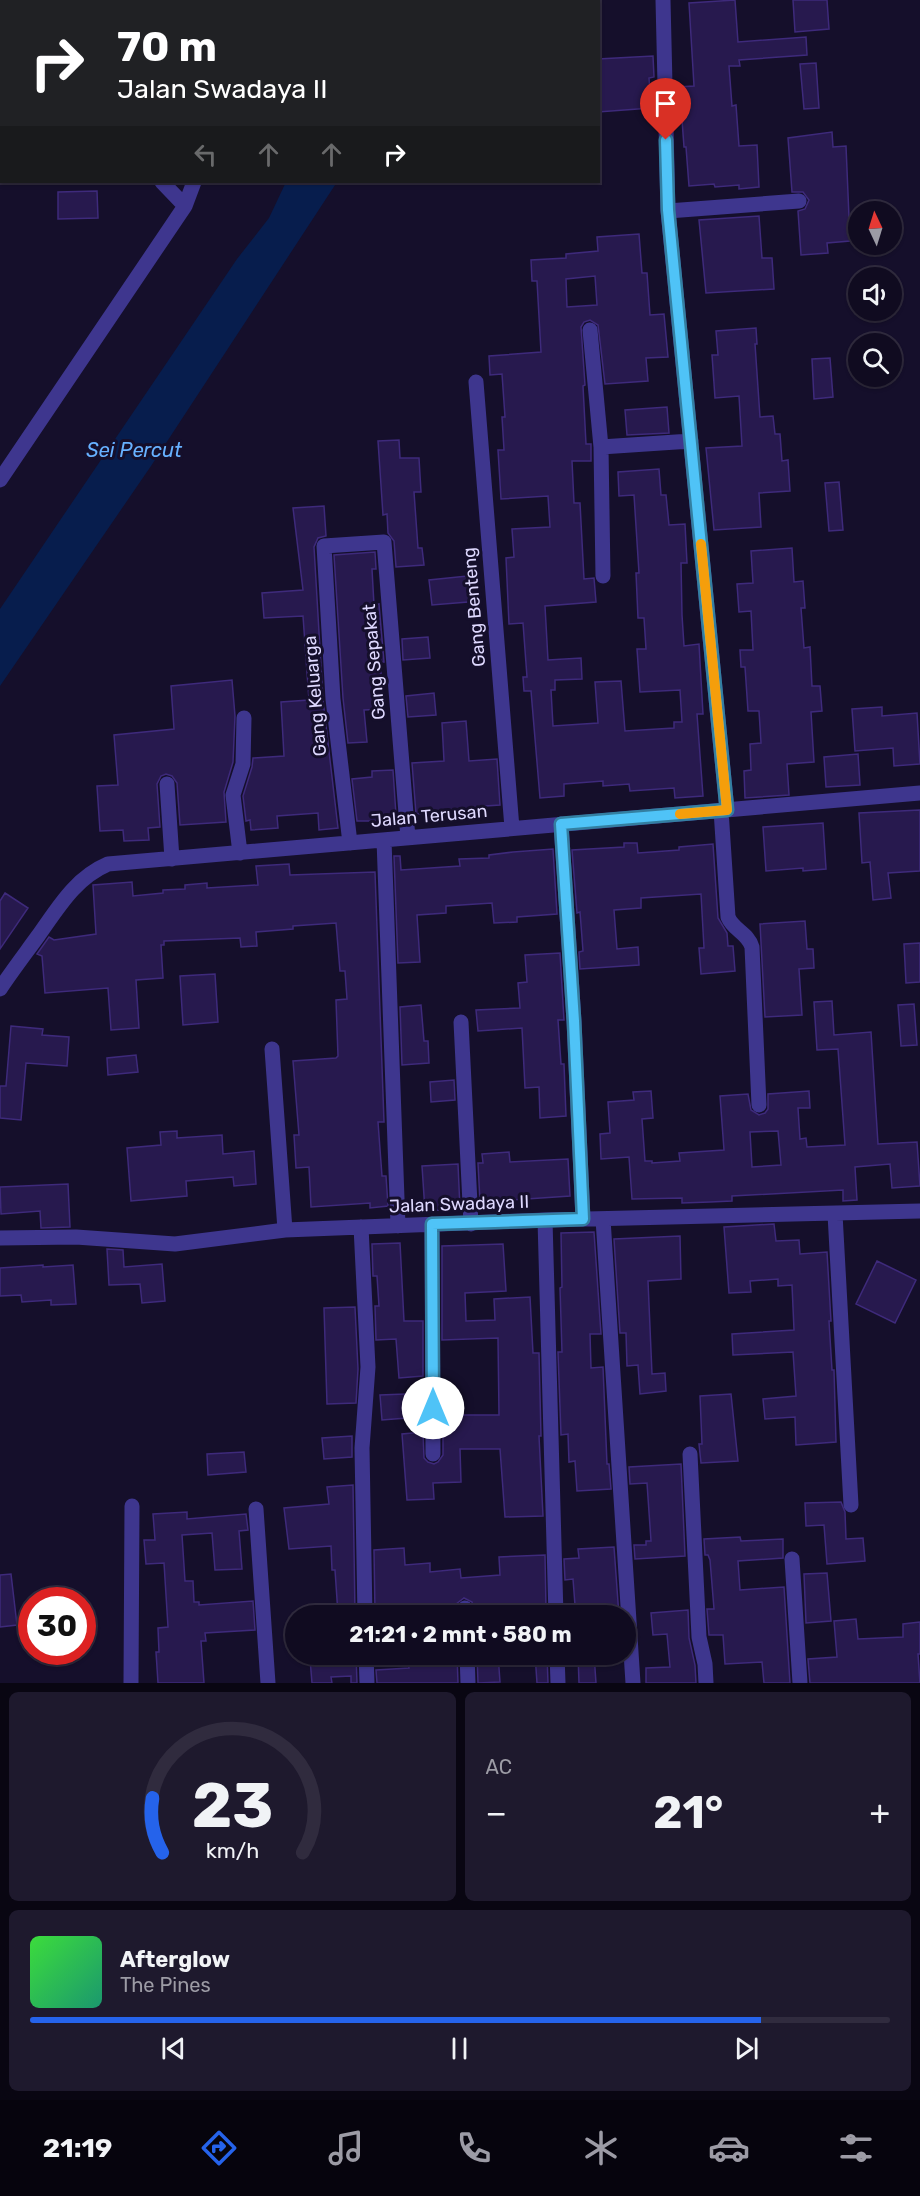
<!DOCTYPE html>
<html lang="id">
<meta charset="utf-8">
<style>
body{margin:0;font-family:Rubik,sans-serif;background:#1e192d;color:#f1f3f6;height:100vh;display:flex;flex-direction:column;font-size:22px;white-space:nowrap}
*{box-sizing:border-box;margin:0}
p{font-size:20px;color:#9c9ba5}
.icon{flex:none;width:33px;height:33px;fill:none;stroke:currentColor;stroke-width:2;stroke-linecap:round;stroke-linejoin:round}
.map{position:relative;height:1683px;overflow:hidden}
.details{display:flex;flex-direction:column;gap:9px;padding:9px;background:#090612;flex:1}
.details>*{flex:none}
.banner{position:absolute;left:0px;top:0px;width:600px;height:183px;box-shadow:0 2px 4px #0004,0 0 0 2px #302b3e;background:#202124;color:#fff;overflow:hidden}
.needle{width:39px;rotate:356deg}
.controls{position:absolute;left:848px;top:201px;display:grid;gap:12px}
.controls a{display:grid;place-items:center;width:54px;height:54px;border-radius:50%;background:#100b20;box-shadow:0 2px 4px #0004,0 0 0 2px #302b3e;font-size:30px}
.speed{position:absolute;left:18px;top:1587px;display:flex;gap:12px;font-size:30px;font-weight:700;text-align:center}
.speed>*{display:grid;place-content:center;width:78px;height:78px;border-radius:50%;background:#100b20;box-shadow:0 2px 4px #0004,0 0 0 2px #302b3e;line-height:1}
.speed .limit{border:9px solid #d22;background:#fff;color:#111}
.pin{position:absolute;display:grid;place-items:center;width:51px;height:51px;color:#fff;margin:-62px -26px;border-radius:50% 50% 50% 0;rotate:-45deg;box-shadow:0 0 6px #0007}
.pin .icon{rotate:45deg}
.me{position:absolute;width:66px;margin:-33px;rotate:0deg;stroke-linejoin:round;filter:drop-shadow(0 0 4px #0008)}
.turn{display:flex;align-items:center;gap:21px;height:126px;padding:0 18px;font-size:27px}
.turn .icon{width:78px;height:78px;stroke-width:2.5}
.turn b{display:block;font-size:42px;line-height:51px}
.lanes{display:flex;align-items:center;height:57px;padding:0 18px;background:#0003;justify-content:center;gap:30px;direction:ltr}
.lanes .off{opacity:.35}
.big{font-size:45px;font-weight:700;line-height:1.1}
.details .tile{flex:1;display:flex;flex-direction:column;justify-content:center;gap:9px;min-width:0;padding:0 21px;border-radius:9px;background:#1e192d}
.details .dial{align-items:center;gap:0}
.dial svg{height:156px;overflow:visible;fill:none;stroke:#302b3e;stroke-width:7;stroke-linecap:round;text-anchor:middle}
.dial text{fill:#f1f3f6;stroke:none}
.song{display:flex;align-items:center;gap:18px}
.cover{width:72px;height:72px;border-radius:9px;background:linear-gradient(135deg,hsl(120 70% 55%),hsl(160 70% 35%))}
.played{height:6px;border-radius:3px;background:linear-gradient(90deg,#2563eb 85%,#302b3e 85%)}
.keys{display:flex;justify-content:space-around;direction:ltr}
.heat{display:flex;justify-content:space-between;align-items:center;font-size:33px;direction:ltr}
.details .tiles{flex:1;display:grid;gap:9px;grid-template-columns:1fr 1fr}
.tile:last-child{grid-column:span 2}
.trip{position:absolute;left:285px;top:1605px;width:351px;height:60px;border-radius:30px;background:#100b20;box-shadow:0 2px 4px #0004,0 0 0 2px #302b3e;font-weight:700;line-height:60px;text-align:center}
.menu{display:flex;height:96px;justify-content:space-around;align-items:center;background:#06040d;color:#9c9ba5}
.menu .icon{width:42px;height:42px}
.menu .selected{color:#2563eb}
.menu b{font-size:27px;color:#f1f3f6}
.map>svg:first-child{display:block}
.water{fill:#071d4d}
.building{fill:#27194e;stroke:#3e2a7b;stroke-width:1.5;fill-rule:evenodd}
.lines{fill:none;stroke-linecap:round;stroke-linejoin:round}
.minor{stroke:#3e368e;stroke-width:15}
.route-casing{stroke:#337fa1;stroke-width:15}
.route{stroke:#4fc3f7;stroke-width:10}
.slow{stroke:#f59e0b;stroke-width:10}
.labels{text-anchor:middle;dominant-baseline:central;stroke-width:6;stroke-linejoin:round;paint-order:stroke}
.street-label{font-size:18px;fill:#dfd9ff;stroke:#150f2b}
.water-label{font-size:20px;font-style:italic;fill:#67b1ff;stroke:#150f2b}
</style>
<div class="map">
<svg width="920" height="1683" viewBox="0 0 920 1683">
<rect width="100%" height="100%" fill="#150f2b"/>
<path class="water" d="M286,182H337L151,466L0,686V609L237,259L269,218Z"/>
<path class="building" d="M735,0L738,42L806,37L807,55L739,60L740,66H729L732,106L736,105L739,146L757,145L759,187L739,189V185L715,187L714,184L689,186L686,147H684L681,106H678L677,87L694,86L689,3Z
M793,0H827L829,29L795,32Z
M653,56L654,77L649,78L651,108L598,112V59Z
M816,63L819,108L804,109L800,64Z
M832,132L833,147L846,146L850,241L827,243L828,253L801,255L798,211L805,209L809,200L803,192H792L788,138Z
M97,191L98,218L58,219V192Z
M759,216L762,258H772L774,289L706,293L699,220Z
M639,234L642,273H647L650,315L664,314L668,357L646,358L648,381L605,384L598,325L590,320L584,322L581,327L585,385L583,386L586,444H591V461H572L574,503H580L584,579L594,578L596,602L545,606L548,660L581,658L582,679L555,680V690H551L553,726L598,723L595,682L621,681L625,731L674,728V722H682L680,690L640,692L637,649H646L644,618H638L636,573H639L634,495L619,496L618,472L659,469L661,495H666L669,525L685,524L687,563H681L682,615L684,646L699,644L703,714H697L703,796L675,798L674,788L630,791L629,784L603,786V781L564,784V796L540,798L531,691H524L523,677H527L523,623L509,624L506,558L514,557L512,529L550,527L548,496L501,499L498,450H504L502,417H505L502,374L490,375L489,356L541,352L537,281H532L531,260L566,258V254L598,251L597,237ZM595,276L597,305L567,307L566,279Z
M756,328L757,344H755L760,417L773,416L775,434H780L782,461L788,460L790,491L759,493L761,527L714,530L706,448L742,446L739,396L715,398L712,355H718L716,331Z
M830,358L833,397L814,399L812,359Z
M667,407L669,433L627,435L625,410Z
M399,440L400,458H419L421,492H414L418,548H422L424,565L396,567L394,541L388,533L387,514L383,515L378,441Z
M839,482L843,530L829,531L825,483Z
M324,506L326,536L318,538L314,547L323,700L338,828L319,830L318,813L277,816L278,828L251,830L250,820L246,821L243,796L252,767L253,758L284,756L281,702L309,700L303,616L264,618L262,593L303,590L293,508Z
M792,548L794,582L803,581L805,608H801L804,648L810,647L812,686H820L822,711L811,712L814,762L787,764L789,795L745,798L744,771L751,770L750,744L761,743L759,711H748L745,667H741L740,650H753L751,611L739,612L737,584L753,583L751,551Z
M375,552L376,569H372L374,605L379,604L384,662H380L384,709L364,710L367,742L348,743L343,698L334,555Z
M477,575L480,601L432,605L429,580Z
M428,637L430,658L403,660L402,639Z
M232,680L235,716L233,762L224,792L226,822L180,825L177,783L172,776L166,774L161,776L157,784L160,827L148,828L149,840L124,841L123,830L100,831L97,786L118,785L114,735L174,729L171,686Z
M434,693L436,715L408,717L406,696Z
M882,707V716L917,713L920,764L894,766L893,748L855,751L852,709Z
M466,721L469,761L497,759L500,805L470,807V815L451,816L450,811L416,814L412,763L444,761L442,723Z
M858,754L860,785L826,787L824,757Z
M393,770L396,815L389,816V821H357L352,779L372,777V771Z
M920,810V871L888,873L891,898L873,900L870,862L862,863L859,813Z
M823,823L826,869L803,871V868L766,871L763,827Z
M624,843H637L638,853L679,850V847L713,844L718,918L727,933L728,946H733L735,971L701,974L699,948H704L701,894L641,898V908L614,910L617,949L638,947L639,965L580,969L579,952L583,951L580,912L577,913L572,850L624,847Z
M553,849L557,914L517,917V922L494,923L492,903L446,906V913L417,915L420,962L398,963L394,856H400L401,870L460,866L459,859L489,858V855L513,852Z
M289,864L290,875L375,872L384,1122H378L382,1176H386L388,1206L370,1208V1203L311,1207L309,1167L296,1168L294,1135H299L293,1061L336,1058L338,1056L336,1000L347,999L345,971H340L336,923L293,926V929L256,932L257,946L241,947L240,938L164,941V945H161L163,978L136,980L139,1028L111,1030L108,988L45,993L42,956L37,954L49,937L54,940L96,934L93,885L132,882L133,896L163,893V890L185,889V885L207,883V888L258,885L256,866Z
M5,893L28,908L0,949V901Z
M805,921L807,949H813L814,968L799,969L802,1015L765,1017L760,924Z
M920,943V982L906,983L904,944Z
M560,953L564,1020H558L561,1064H564L566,1116L540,1118L539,1087L525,1088L522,1028L478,1031L476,1010L520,1008L518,983L527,982L525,955Z
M215,974L218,1022L183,1025L180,976Z
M832,1001L834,1035L871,1032L878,1144L917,1142L920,1186L892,1188L890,1164L855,1167L857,1200L843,1201V1190L732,1196V1201L710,1202L682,1203V1198L632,1199L629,1157L601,1159L600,1134L610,1133L608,1102L634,1100L633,1092L651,1091L653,1118L642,1119L645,1161H652V1163L680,1161L679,1153L724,1150L720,1096L748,1094L751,1110L759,1115L765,1113L768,1109V1094L809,1091L810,1108H798L800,1139L806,1138L807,1147L845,1145L838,1049L817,1050L814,1002ZM778,1131L781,1165L752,1167L750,1132Z
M914,1004L917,1045L901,1046L898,1005Z
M421,1005L424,1041H428L429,1063L402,1065L400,1007Z
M11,1026L43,1029L42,1035L69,1037L67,1066L26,1063L21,1120L0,1118V1086H6Z
M136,1055L138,1072L108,1075L107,1058Z
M454,1080L455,1100L431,1102L430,1082Z
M177,1131V1138L222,1135L223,1154L254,1151L256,1184L234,1186L233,1177L186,1181L187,1196L131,1201L127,1148L161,1145L160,1132Z
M509,1152L510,1162L568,1159L570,1196L480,1202L478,1163H483L482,1154Z
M458,1164L460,1209L425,1211L422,1166Z
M68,1184L70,1227L41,1228L40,1211L1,1214L0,1187Z
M774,1224L776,1241L799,1240L800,1254L827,1252L831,1321H829L832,1370H834L836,1442L796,1445L795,1417L765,1419L763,1399L796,1396L793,1352L733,1355L732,1334L794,1330L792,1285L778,1286V1279L750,1281L751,1292L729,1293L724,1227Z
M594,1232L601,1334H590L591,1368L603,1367L607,1464H609L611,1489L577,1491L575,1461L569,1462L568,1434L561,1435L558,1352H562L560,1288L562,1287L561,1233Z
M680,1236L681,1279L648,1281L652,1374L665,1373L666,1391L640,1394L638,1365L627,1366L626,1333H620L614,1239Z
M400,1243L404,1321H423V1376L399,1378L396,1339L376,1340L375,1306H379L377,1276H373L372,1244Z
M503,1244L506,1291L465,1293L466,1321L495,1320L494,1299L530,1297L533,1353H539L541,1436H539L543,1516L505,1517L500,1449H460L461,1482L433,1483L434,1499L407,1500L402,1434L423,1432L424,1458L428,1462L434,1464L438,1462L443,1455V1415H499L498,1338L442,1340V1246Z
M107,1249L123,1250L124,1267L162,1264L165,1301L142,1303L140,1284L109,1285Z
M877,1261L916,1280L895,1323L856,1304Z
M43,1265V1267L73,1265L76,1304L51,1305V1300L22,1302L21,1295L0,1296V1268Z
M355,1307L358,1369L356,1403L327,1404L324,1308Z
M405,1394L407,1418L382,1420L380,1395Z
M731,1394L738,1461L701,1463L699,1444H702L700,1396Z
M352,1436V1457L324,1459L322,1438Z
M244,1452L246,1472L208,1475L207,1454Z
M681,1464L685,1556L635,1559L634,1545H646V1541H651L647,1483L630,1484L629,1467Z
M353,1485L355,1613L338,1614L335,1570H332L331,1546L289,1549L284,1508L329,1504L327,1487Z
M841,1502L845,1512L846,1539L863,1538L865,1561L827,1564L824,1525L806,1526L805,1503Z
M187,1512V1519L246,1514L248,1530L239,1531L242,1569L215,1570L212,1533L182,1535L185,1581H193L194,1602H199V1605L253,1601L255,1630L205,1633L206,1641H201L204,1683H158L156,1652H159L158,1628L168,1627L164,1563L146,1564L144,1540H155L153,1514Z
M740,1537L741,1541L783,1539V1558L738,1561L740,1590L784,1587L790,1683H764L762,1662L725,1664L723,1635H709L707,1609H714L710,1560L708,1555H705L704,1539Z
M614,1547L619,1616H580V1604L575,1605L573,1579L565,1580L564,1559L579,1558L578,1549Z
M404,1548L405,1565L430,1563V1572L460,1569L461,1578L500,1575L499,1557L545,1555L546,1609L509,1611V1608L475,1611L472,1602L464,1598L456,1604V1616H379L378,1611L375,1612L374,1550Z
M827,1573L831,1621L806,1623L804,1574Z
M11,1574L17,1625L0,1627V1575Z
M688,1610L689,1638L695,1665L696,1683H646V1668L670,1667L667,1634L653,1635L651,1613Z
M856,1619L858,1639L903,1637V1624L920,1622V1654H918L920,1683H810L808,1659L837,1657L834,1621Z
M338,1654H356L357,1683H351V1676L331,1677L332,1683H312L310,1659L338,1657Z
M432,1654H457L458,1683H377L376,1670L409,1668L408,1662L433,1660Z
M477,1654H498L500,1682L478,1683Z
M535,1654H547L548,1683H537Z
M578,1654H594L596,1683H579Z"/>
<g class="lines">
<path class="minor" d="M663,0L668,211L727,810
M0,171H2
M185,206L194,182
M668,211L799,201
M590,330L601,447L691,441
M476,382L512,828
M601,447L603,576
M0,480L185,206L162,182
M167,784L172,859
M721,810L728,917C733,930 748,933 752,947L759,1105
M561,824L574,1021L583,1219
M384,840L398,1226
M350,843L333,699L324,546L384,542L408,838
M240,853L233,795L243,764L244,718
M0,989C12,971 25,954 38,936C58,908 75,878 108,864L920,793
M461,1022L471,1224
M272,1049L285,1230
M835,1214L851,1505
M603,1219L633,1683
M545,1220L556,1616
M432,1224L433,1454
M361,1227L368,1367L362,1448L365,1616
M0,1238L76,1237L175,1244L285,1230L545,1220L920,1211
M690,1454L699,1637L705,1664L706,1683
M256,1509L268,1683
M792,1559L800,1683
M465,1608L466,1616
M366,1654L367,1683
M467,1654L468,1683
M557,1654L558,1683
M131,1683L132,1506"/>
</g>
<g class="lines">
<defs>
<path id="route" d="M433,1408L432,1224L583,1219L574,1021L561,824L727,810L668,210L666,140"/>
</defs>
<use href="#route" class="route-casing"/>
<use href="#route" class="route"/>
<path class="slow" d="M680,814L727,810L701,544"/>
</g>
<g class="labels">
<g class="street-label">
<text transform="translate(474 607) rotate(-95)">Gang Benteng</text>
<text transform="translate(374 662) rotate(-95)">Gang Sepakat</text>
<text transform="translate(315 696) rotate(-95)">Gang Keluarga</text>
<text transform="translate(429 816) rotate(-5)">Jalan Terusan</text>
<text transform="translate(459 1204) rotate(-2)">Jalan Swadaya II</text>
</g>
<g class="water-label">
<text x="134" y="450">Sei Percut</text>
</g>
</g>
</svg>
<div class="controls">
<a><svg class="needle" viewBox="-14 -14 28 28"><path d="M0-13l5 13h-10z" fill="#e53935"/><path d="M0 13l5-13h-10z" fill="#9c9ba5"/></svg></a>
<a><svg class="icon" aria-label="sound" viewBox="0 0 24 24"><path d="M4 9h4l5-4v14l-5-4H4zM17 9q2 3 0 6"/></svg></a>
<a><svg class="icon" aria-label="search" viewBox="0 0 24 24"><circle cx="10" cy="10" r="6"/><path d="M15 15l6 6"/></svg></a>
</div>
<div class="speed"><div class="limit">30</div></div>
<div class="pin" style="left:666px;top:140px;background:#d93025"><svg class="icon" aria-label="arrive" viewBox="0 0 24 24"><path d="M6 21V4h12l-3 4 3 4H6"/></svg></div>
<svg class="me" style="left:433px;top:1408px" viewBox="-20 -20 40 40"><circle r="19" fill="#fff"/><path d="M0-13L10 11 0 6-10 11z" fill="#4fc3f7"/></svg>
<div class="trip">21:21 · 2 mnt · 580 m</div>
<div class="banner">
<div class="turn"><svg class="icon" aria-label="right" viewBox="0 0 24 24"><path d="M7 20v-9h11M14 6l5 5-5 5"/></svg><div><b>70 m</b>Jalan Swadaya II</div></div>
<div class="lanes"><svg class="icon off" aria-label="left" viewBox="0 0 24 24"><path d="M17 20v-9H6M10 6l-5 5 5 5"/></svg><svg class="icon off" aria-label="ahead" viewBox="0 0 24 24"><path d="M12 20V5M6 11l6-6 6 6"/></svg><svg class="icon off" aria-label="ahead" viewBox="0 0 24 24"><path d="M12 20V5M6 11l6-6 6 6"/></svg><svg class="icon" aria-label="right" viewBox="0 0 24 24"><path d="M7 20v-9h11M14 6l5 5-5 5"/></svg></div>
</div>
</div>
<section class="details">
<div class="tiles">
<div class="tile dial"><svg viewBox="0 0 100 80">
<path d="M14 69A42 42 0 1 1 86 69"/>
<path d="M14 69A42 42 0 0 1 9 41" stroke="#2563eb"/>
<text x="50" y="56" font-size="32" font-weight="700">23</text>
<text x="50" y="72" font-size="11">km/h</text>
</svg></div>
<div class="tile"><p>AC</p>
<div class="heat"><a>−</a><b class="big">21°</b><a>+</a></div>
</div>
<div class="tile">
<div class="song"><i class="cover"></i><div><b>Afterglow</b><p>The Pines</p></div></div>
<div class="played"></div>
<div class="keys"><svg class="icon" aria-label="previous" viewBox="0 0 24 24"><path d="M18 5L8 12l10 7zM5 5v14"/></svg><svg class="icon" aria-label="pause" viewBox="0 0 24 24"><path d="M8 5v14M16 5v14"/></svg><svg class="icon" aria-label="next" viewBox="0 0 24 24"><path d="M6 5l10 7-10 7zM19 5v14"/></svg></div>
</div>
</div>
</section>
<nav class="menu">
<b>21:19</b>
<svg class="icon selected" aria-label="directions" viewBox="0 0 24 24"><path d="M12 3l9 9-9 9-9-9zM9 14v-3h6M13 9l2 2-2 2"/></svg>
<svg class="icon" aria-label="music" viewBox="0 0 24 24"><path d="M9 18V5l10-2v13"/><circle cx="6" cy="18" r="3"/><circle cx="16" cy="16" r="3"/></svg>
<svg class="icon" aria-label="phone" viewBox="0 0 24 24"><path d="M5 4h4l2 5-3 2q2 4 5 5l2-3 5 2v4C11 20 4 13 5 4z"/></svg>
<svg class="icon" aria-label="climate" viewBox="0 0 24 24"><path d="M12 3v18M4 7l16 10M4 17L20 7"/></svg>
<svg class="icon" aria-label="car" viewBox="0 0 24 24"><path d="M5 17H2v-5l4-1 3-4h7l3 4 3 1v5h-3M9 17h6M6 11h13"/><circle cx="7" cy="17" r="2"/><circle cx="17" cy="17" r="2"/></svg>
<svg class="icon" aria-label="filters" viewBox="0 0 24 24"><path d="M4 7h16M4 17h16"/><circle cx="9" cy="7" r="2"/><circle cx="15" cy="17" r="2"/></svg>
</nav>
